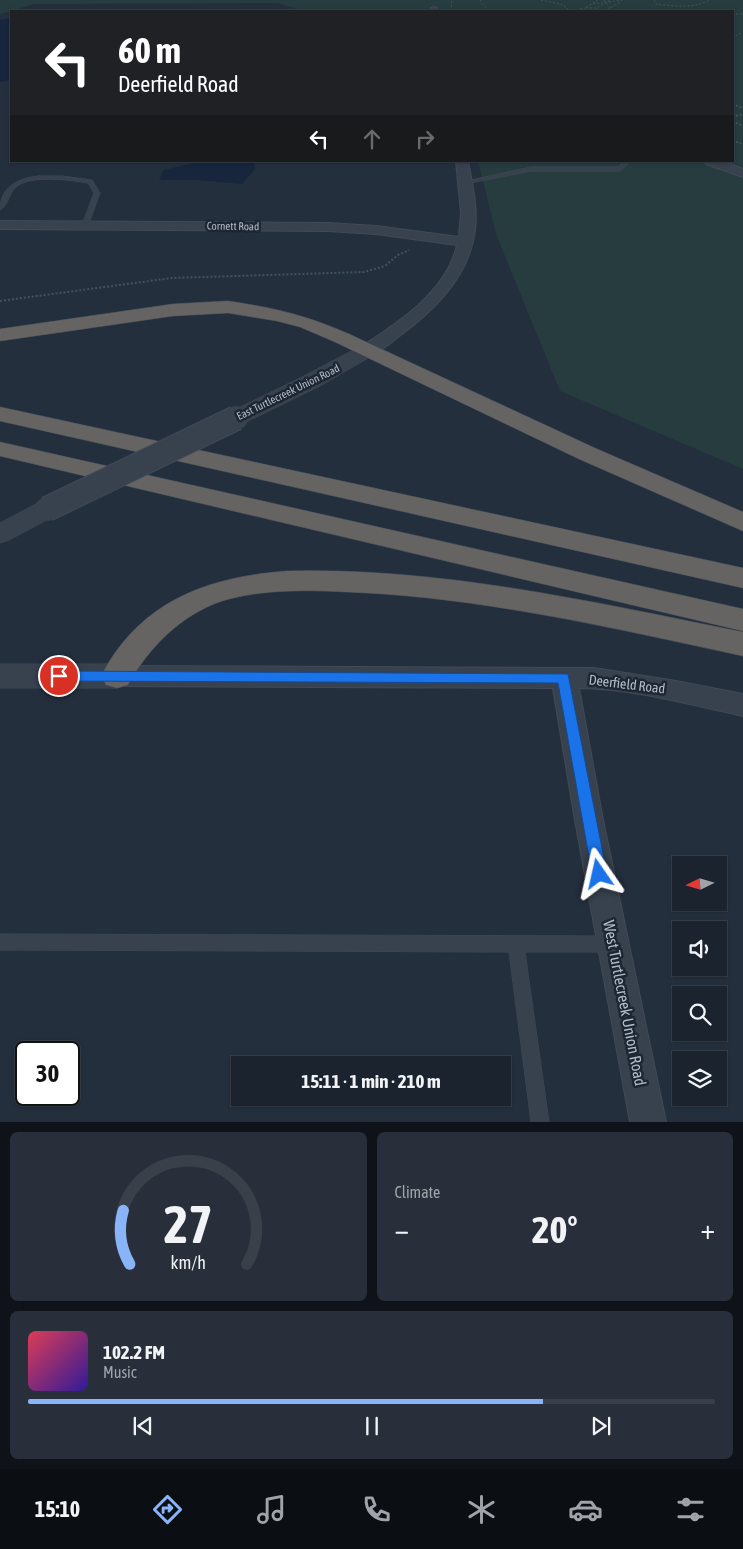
<!DOCTYPE html>
<meta charset="utf-8">
<style>
body{margin:0;font-family:"Asap Condensed",sans-serif;background:#282f3a;color:#f1f3f6;height:100vh;display:flex;flex-direction:column;font-size:19px;white-space:nowrap}
*{box-sizing:border-box;margin:0}
p{font-size:16px;color:#a0a4aa}
.icon{flex:none;width:28px;height:28px;fill:none;stroke:currentColor;stroke-width:2;stroke-linecap:round;stroke-linejoin:round}
.map{position:relative;height:1122px;overflow:hidden}
.sheet{display:flex;flex-direction:column;gap:10px;padding:10px;background:#0f1319;flex:1}
.sheet>*{flex:none}
.guide{position:absolute;left:10px;top:10px;width:724px;height:152px;border-radius:0px;box-shadow:0 1px 4px #0004,0 0 0 1px #39404a;background:#202124;color:#fff;overflow:hidden}
.needle{width:32px;rotate:265deg}
.tools{position:absolute;left:672px;top:856px;display:grid;gap:10px}
.tools a{display:grid;place-items:center;width:55px;height:55px;border-radius:0px;background:#1b232e;box-shadow:0 1px 4px #0004,0 0 0 1px #39404a;font-size:25px}
.speed{position:absolute;left:15px;top:1041px;display:flex;gap:10px;font-size:25px;font-weight:700;text-align:center}
.speed>*{display:grid;place-content:center;width:65px;height:65px;border-radius:50%;background:#1b232e;box-shadow:0 1px 4px #0004,0 0 0 1px #39404a;line-height:1}
.speed .limit{border:2px solid #111;border-radius:8px;background:#fff;color:#111}
.pin{position:absolute;display:grid;place-items:center;width:42px;height:42px;color:#fff;margin:-21px;border:2px solid #fff;border-radius:50%;box-shadow:0 1px 5px #0007}
.me{position:absolute;width:55px;margin:-28px;rotate:349deg;stroke-linejoin:round;filter:drop-shadow(0 0 4px #0008)}
.turn{display:flex;align-items:center;gap:18px;height:105px;padding:0 25px;font-size:22px}
.turn .icon{width:65px;height:65px;stroke-width:2.5}
.turn b{display:block;font-size:35px;line-height:42px}
.lanes{display:flex;align-items:center;height:48px;padding:0 25px;background:#0003;justify-content:center;gap:25px;direction:ltr}
.lanes .off{opacity:.35}
.big{font-size:38px;font-weight:700;line-height:1.1}
.sheet .card{flex:1;display:flex;flex-direction:column;justify-content:center;gap:8px;min-width:0;padding:0 18px;border-radius:8px;background:#282f3a}
.sheet .dial{align-items:center;gap:0}
.dial svg{height:130px;overflow:visible;fill:none;stroke:#39404a;stroke-width:7;stroke-linecap:round;text-anchor:middle}
.dial text{fill:#f1f3f6;stroke:none}
.song{display:flex;align-items:center;gap:15px}
.cover{width:60px;height:60px;border-radius:8px;background:linear-gradient(135deg,hsl(350 70% 55%),hsl(250 70% 35%))}
.played{height:5px;border-radius:2px;background:linear-gradient(90deg,#8ab4f8 75%,#39404a 75%)}
.keys{display:flex;justify-content:space-around;direction:ltr}
.heat{display:flex;justify-content:space-between;align-items:center;font-size:28px;direction:ltr}
.sheet .tiles{flex:1;display:grid;gap:10px;grid-template-columns:1fr 1fr}
.card:last-child{grid-column:span 2}
.trip{position:absolute;left:231px;top:1056px;width:280px;height:50px;border-radius:0px;background:#1b232e;box-shadow:0 1px 4px #0004,0 0 0 1px #39404a;font-weight:700;line-height:50px;text-align:center}
.menu{display:flex;height:80px;justify-content:space-around;align-items:center;background:#0b0e12;color:#a0a4aa}
.menu .icon{width:35px;height:35px}
.menu .selected{color:#8ab4f8}
.menu b{font-size:22px;color:#f1f3f6}
.map>svg:first-child{display:block}
.green{fill:#263c3f}
.water{fill:#17263c}
.lines{fill:none;stroke-linecap:round;stroke-linejoin:round}
.service-casing{stroke:#414a57;stroke-width:1}
.minor-casing{stroke:#414a57;stroke-width:2}
.tertiary-casing{stroke:#414a57;stroke-width:1}
.trunk-casing{stroke:#434c59;stroke-width:1}
.path-far1{stroke:#3f5557;stroke-width:1;stroke-dasharray:2 2;stroke-linecap:butt}
.path{stroke:#3f5557;stroke-width:2;stroke-dasharray:2 2;stroke-linecap:butt}
.service{fill:#38414e;fill-rule:evenodd}
.minor{fill:#38414e;fill-rule:evenodd}
.tertiary{fill:#38414e;fill-rule:evenodd}
.trunk{fill:#656462;fill-rule:evenodd}
.tertiary-bridge-casing{stroke:#414a57;stroke-width:26;stroke-linecap:butt}
.tertiary-bridge{stroke:#38414e;stroke-width:24}
.route{fill:#1a73e8;stroke:#114b97}
.labels{text-anchor:middle;dominant-baseline:central;stroke-width:5;stroke-linejoin:round;paint-order:stroke}
.far-street-label{font-size:11px;fill:#b4bcc9;stroke:#1d2633}
.street-label{font-size:14px;fill:#b4bcc9;stroke:#1d2633}
.near-street-label{font-size:16px;fill:#b4bcc9;stroke:#1d2633}
</style>
<div class="map">
<svg width="743" height="1122" viewBox="0 0 743 1122">
<rect width="100%" height="100%" fill="#242f3e"/>
<path class="green" d="M0,0H743V469L560,391L496,234L478,161H732V11H302L279,3L34,4L0,14Z"/>
<path class="water" d="M11,18V80L0,82V20Z
M202,161H254L255,169L242,184L195,180H159L164,170Z"/>
<g class="lines">
<defs>
<path id="service" d="M624,161H631L620,171H531L465,184L462,182L531,167H618Z
M39,176H62L92,180L100,193L88,226L82,225L94,193L88,183C70,180 28,174 15,188C9,194 8,206 0,210C0,187 18,178 39,176Z
M0,934L611,936L617,938L619,944L617,950L611,952H525L549,1122H531L509,952L0,950Z"/>
<path id="minor" d="M434,7L437,8L438,11H430L431,8Z
M456,161H468C472,184 478,207 475,230C470,274 436,309 402,334C390,343 377,357 362,354L359,350L362,346C398,323 447,291 457,245L376,234L328,231L0,229V221L328,223L376,226L459,237L461,213Z
M704,161H722L743,169V177L706,164Z
M117,666L594,668L676,681L743,694V716C692,705 630,688 579,688L603,820L666,1122H630L575,820L553,688L117,686L108,683L104,676L108,669Z"/>
<path id="tertiary" d="M368,344L375,346L379,350L375,354L320,386L244,423L236,425L228,423L224,418L228,413L304,376L361,346Z
M47,500L56,503L60,509L56,515L9,540L0,543V523L38,503Z
M0,664H117L128,667L133,676L128,685L117,688H0Z"/>
<path id="trunk" d="M228,301C275,308 306,315 349,334L597,449L743,512V531L579,459L335,342L300,327L277,321L228,313L173,316L0,341V329L173,304Z
M0,407L743,568V588L0,421Z
M0,442L743,609V631L0,456Z
M287,571C441,567 593,602 743,632V656C612,628 481,597 347,592C306,590 262,589 222,601C181,615 149,647 128,685L117,688L106,685L101,676C140,601 207,577 287,571Z"/>
</defs>
<use href="#service" class="service-casing"/>
<use href="#minor" class="minor-casing"/>
<use href="#tertiary" class="tertiary-casing"/>
<use href="#trunk" class="trunk-casing"/>
<path class="path-far1" d="M480,0L489,11
M541,0L561,4L571,11
M598,0L585,8H597L610,0
M604,0L610,8
M654,0L656,4C672,6 695,9 709,0
M593,4L623,0
M597,8L598,10H607L620,2
M451,11L452,0
M568,11L585,8
M682,11H698
M732,14H743
M732,38L743,32"/>
<path class="path" d="M732,104L743,108
M732,117L743,114
M732,121L743,126
M732,141L743,144
M0,301L172,278L364,272L385,266L398,255L409,250"/>
<use href="#service" class="service"/>
<use href="#minor" class="minor"/>
<use href="#tertiary" class="tertiary"/>
<use href="#trunk" class="trunk"/>
<defs>
<path id="tertiary-bridge" d="M47,509L236,418"/>
</defs>
<use href="#tertiary-bridge" class="tertiary-bridge-casing"/>
<use href="#tertiary-bridge" class="tertiary-bridge"/>
</g>
<path class="route" d="M59,671L568,674L607,874L605,879L599,881L594,879L592,874L558,683L59,681L54,679L52,676L54,672Z"/>
<g class="labels">
<g class="far-street-label">
<text transform="translate(233 226) rotate(1)">Cornett Road</text>
<text transform="translate(288 392) rotate(-26)">East Turtlecreek Union Road</text>
</g>
<g class="street-label">
<text transform="translate(627 684) rotate(7)">Deerfield Road</text>
</g>
<g class="near-street-label">
<text transform="translate(625 1003) rotate(79)">West Turtlecreek Union Road</text>
</g>
</g>
</svg>
<div class="tools">
<a><svg class="needle" viewBox="-14 -14 28 28"><path d="M0-13l5 13h-10z" fill="#e53935"/><path d="M0 13l5-13h-10z" fill="#a0a4aa"/></svg></a>
<a><svg class="icon" aria-label="sound" viewBox="0 0 24 24"><path d="M4 9h4l5-4v14l-5-4H4zM17 9q2 3 0 6"/></svg></a>
<a><svg class="icon" aria-label="search" viewBox="0 0 24 24"><circle cx="10" cy="10" r="6"/><path d="M15 15l6 6"/></svg></a>
<a><svg class="icon" aria-label="layers" viewBox="0 0 24 24"><path d="M12 4l9 5-9 5-9-5zM3 14l9 5 9-5"/></svg></a>
</div>
<div class="speed"><div class="limit">30</div></div>
<div class="pin" style="left:59px;top:676px;background:#d93025"><svg class="icon" aria-label="arrive" viewBox="0 0 24 24"><path d="M6 21V4h12l-3 4 3 4H6"/></svg></div>
<svg class="me" style="left:599px;top:874px" viewBox="-20 -20 40 40"><path d="M0-17L14 15 0 8-14 15z" fill="#1a73e8" stroke="#fff" stroke-width="4"/></svg>
<div class="trip">15:11 · 1 min · 210 m</div>
<div class="guide">
<div class="turn"><svg class="icon" aria-label="left" viewBox="0 0 24 24"><path d="M17 20v-9H6M10 6l-5 5 5 5"/></svg><div><b>60 m</b>Deerfield Road</div></div>
<div class="lanes"><svg class="icon" aria-label="left" viewBox="0 0 24 24"><path d="M17 20v-9H6M10 6l-5 5 5 5"/></svg><svg class="icon off" aria-label="ahead" viewBox="0 0 24 24"><path d="M12 20V5M6 11l6-6 6 6"/></svg><svg class="icon off" aria-label="right" viewBox="0 0 24 24"><path d="M7 20v-9h11M14 6l5 5-5 5"/></svg></div>
</div>
</div>
<section class="sheet">
<div class="tiles">
<div class="card dial"><svg viewBox="0 0 100 80">
<path d="M14 69A42 42 0 1 1 86 69"/>
<path d="M14 69A42 42 0 0 1 10 36" stroke="#8ab4f8"/>
<text x="50" y="56" font-size="32" font-weight="700">27</text>
<text x="50" y="72" font-size="11">km/h</text>
</svg></div>
<div class="card"><p>Climate</p>
<div class="heat"><a>−</a><b class="big">20°</b><a>+</a></div>
</div>
<div class="card">
<div class="song"><i class="cover"></i><div><b>102.2 FM</b><p>Music</p></div></div>
<div class="played"></div>
<div class="keys"><svg class="icon" aria-label="previous" viewBox="0 0 24 24"><path d="M18 5L8 12l10 7zM5 5v14"/></svg><svg class="icon" aria-label="pause" viewBox="0 0 24 24"><path d="M8 5v14M16 5v14"/></svg><svg class="icon" aria-label="next" viewBox="0 0 24 24"><path d="M6 5l10 7-10 7zM19 5v14"/></svg></div>
</div>
</div>
</section>
<nav class="menu">
<b>15:10</b>
<svg class="icon selected" aria-label="directions" viewBox="0 0 24 24"><path d="M12 3l9 9-9 9-9-9zM9 14v-3h6M13 9l2 2-2 2"/></svg>
<svg class="icon" aria-label="music" viewBox="0 0 24 24"><path d="M9 18V5l10-2v13"/><circle cx="6" cy="18" r="3"/><circle cx="16" cy="16" r="3"/></svg>
<svg class="icon" aria-label="phone" viewBox="0 0 24 24"><path d="M5 4h4l2 5-3 2q2 4 5 5l2-3 5 2v4C11 20 4 13 5 4z"/></svg>
<svg class="icon" aria-label="climate" viewBox="0 0 24 24"><path d="M12 3v18M4 7l16 10M4 17L20 7"/></svg>
<svg class="icon" aria-label="car" viewBox="0 0 24 24"><path d="M5 17H2v-5l4-1 3-4h7l3 4 3 1v5h-3M9 17h6M6 11h13"/><circle cx="7" cy="17" r="2"/><circle cx="17" cy="17" r="2"/></svg>
<svg class="icon" aria-label="filters" viewBox="0 0 24 24"><path d="M4 7h16M4 17h16"/><circle cx="9" cy="7" r="2"/><circle cx="15" cy="17" r="2"/></svg>
</nav>
